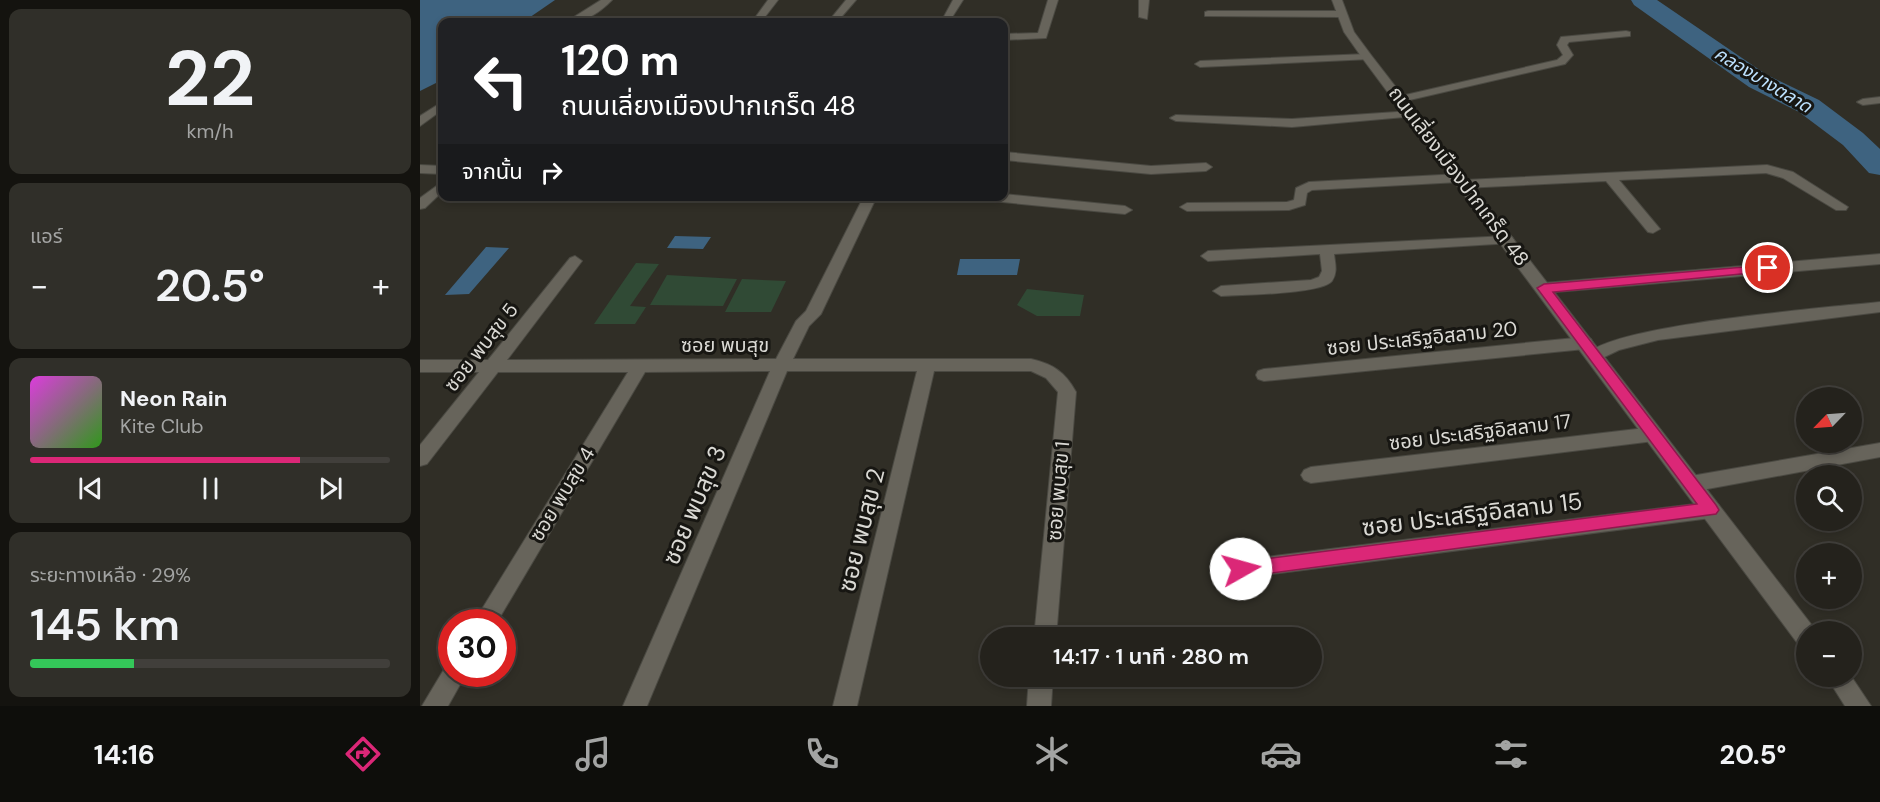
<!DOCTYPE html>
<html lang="th">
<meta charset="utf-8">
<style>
body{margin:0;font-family:"DM Sans","Noto Sans Thai",sans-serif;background:#302f29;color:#f1f3f6;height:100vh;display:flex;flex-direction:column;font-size:22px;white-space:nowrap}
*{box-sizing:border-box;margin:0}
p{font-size:20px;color:#a3a4a3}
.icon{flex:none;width:33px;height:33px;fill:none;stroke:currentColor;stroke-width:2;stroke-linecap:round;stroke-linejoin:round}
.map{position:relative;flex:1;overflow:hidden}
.panel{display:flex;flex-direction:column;gap:9px;padding:9px;background:#14130f;width:420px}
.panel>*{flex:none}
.guide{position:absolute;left:18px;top:18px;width:570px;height:183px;border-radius:12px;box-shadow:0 3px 9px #0003,0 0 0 2px #413f3b;background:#202124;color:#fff;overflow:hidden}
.needle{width:39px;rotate:245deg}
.fabs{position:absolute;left:1376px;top:387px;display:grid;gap:12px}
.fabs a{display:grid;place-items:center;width:66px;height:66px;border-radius:50%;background:#24221c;box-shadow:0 3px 9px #0003,0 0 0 2px #413f3b;font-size:30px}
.speed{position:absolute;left:18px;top:609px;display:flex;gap:12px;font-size:30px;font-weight:700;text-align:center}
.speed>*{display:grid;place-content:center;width:78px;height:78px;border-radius:50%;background:#24221c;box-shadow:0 3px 9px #0003,0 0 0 2px #413f3b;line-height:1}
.speed .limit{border:9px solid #d22;background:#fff;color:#111}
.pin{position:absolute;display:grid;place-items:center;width:51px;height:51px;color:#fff;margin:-26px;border:3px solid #fff;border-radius:50%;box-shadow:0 2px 6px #0007}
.me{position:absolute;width:66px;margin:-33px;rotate:83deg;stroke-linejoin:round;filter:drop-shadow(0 0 4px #0008)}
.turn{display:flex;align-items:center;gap:21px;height:126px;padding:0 24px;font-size:27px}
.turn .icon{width:78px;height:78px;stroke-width:2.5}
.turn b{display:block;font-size:42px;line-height:51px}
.then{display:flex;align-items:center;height:57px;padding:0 24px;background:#0003;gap:12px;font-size:22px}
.big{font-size:45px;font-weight:600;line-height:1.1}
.panel .widget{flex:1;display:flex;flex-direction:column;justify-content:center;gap:9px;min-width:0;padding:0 21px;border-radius:12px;background:#302f29}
.panel .dial{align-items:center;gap:0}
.dial b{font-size:78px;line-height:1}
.song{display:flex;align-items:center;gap:18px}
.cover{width:72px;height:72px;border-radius:9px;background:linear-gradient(135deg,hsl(300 70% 55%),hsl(110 70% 35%))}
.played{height:6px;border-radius:3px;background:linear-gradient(90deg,#db2777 75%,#413f3b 75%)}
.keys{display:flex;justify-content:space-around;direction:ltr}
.heat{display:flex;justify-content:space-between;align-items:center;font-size:33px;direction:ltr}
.charge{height:9px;border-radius:4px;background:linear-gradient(90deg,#34c759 29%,#413f3b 0)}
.trip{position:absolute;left:560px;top:627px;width:342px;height:60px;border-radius:30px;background:#24221c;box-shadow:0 3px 9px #0003,0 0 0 2px #413f3b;font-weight:600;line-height:60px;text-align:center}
.dock{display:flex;height:96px;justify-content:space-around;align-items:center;background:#0e0e0b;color:#a3a4a3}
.dock .icon{width:42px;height:42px}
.dock .active{color:#db2777}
.dock b{font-size:27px;color:#f1f3f6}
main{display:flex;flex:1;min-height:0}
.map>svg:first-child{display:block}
.green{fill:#304a35}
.water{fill:#3e6380}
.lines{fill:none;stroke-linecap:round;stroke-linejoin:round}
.river{fill:#3e6380;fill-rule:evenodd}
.minor-casing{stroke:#4a4942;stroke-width:2}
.tertiary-casing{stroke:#4a4942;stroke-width:2}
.minor{fill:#67645b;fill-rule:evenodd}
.tertiary{fill:#67645b;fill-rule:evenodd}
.route{fill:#db2777;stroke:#8e194d;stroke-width:1.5}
.labels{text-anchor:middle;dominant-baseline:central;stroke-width:6;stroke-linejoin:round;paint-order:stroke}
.far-water-label{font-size:18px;font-style:italic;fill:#bde1fe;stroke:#171612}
.street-label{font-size:20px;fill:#dad9d4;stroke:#171612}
.near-street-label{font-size:24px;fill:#dad9d4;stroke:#171612}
</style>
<main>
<section class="panel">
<div class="widget dial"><b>22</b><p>km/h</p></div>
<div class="widget"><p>แอร์</p>
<div class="heat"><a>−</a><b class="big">20.5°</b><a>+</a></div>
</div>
<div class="widget">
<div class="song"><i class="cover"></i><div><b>Neon Rain</b><p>Kite Club</p></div></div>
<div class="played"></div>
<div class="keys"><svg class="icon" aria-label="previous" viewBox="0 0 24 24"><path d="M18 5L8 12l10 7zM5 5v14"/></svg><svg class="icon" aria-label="pause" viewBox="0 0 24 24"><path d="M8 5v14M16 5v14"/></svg><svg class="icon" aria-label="next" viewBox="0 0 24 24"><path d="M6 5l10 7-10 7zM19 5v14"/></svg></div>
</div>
<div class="widget"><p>ระยะทางเหลือ · 29%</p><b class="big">145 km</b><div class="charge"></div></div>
</section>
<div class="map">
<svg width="1460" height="706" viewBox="0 0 1460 706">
<rect width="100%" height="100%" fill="#302e26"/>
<path class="green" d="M216,263L239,264L210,306L226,307L215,324H174Z
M247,275L317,279L303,306L230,305Z
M322,279L366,281L351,312H305Z
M607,289L664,295L660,316H617L597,305Z"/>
<path class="water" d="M0,0H135L103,22H22V80L0,91Z
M255,236L291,237L283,249L247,248Z
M66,247L89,248L49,294L25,295Z
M540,259H600L597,275H537Z"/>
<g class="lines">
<path class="river" d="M1211,0H1237L1347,75L1399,100L1443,133L1460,149V175L1449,173L1423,145L1379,112L1329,87L1214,5Z"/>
<defs>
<path id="minor" d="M181,0H192C180,12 164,24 146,22Z
M348,0H358L341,22H332Z
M426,0H436L417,22H408Z
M533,0H543L529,22H521Z
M628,0H638L626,38L584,40V34L618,33Z
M719,0H729L727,19L719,17Z
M788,11H920L925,14L920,17L785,16V12Z
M1206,31L1210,32V36L1149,42L1147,45L1153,55L1145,64L981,102L975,99L981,96L1137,60L1143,55L1137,45L1141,37Z
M947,54L952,57L951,59L780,67L775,64L780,61Z
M1460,97V103L1443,105L1437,102L1443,99Z
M22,102V110L0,126V116Z
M992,111L996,112V116L872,127L756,121L750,118L756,115L872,119Z
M584,152L731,166L786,163L792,167L786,171L731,174L584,160Z
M0,165L22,166V174L0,173Z
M1347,165L1373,172L1428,207L1426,210H1416L1363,178L1346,173L1199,180L1240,229L1233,233L1228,232L1186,181L1044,188L1039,187V182L892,190L887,193L885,205L869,210L767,211L760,207L767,203L867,202L874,200L876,188L889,182L1040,174L1045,175V180Z
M22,182V192L5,208L0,209V198Z
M584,194L705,206L712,210L705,214L561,200L555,196H584Z
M444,196H457L401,314L389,326L373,359H611C633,364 645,372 656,392L636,638H614L638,392L626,378L611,371H514L437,706H413L497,371H367L227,706H203L350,371L225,372L77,622H54L208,372H78L7,464L0,466V445L59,372H0V360H68L150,258L155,256L162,261L87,360L356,359L376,321L386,311Z
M1087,236L1092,237L1094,240L1092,243L914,254C915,263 918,272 912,281C903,294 820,295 801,296L793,291L801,286L891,280L899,277L902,271L900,254L788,261L781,256L788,251Z
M1460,254V264L1124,293L1116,288L1124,283Z
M1460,302V312L1238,340L1199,350L1174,362L1168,360L1166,356C1184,325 1415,307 1460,302Z
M1165,337L1171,339L1173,343L1171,347L1165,349L844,381L838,379L836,375L838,371L844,369Z
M1234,427L1240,429L1243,434L1240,439L1234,441L891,483L884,480L881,475L884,470L891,467Z
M1460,443V457L1271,492L1264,490L1261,484L1264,478L1271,476Z
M1291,502L1298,504L1301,510L1298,516L1291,518L821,578L814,576L811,569L814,562L821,560Z
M32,664V674H46L28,706H2L26,666Z
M609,676H633L631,706H607Z"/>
<path id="tertiary" d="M912,0H922L934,32L951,55L1394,628L1395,632H1386V647L1378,644L943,59L924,32Z
M1406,676H1431L1451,706H1425Z"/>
</defs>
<use href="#minor" class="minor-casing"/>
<use href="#tertiary" class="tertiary-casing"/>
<use href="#minor" class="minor"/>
<use href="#tertiary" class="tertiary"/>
</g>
<path class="route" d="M1348,265L1352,266V271L1133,292L1296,505L1299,510L1296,514L821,577L815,575L812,569L815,564L821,562L1277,504L1117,288L1124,284Z"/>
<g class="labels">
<g class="far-water-label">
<text transform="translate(1343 80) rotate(31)">คลองบางตลาด</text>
</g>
<g class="street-label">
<text transform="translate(1039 176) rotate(53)">ถนนเลี่ยงเมืองปากเกร็ด 48</text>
<text transform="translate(1002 338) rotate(-6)">ซอย ประเสริฐอิสลาม 20</text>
<text x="305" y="345">ซอย พบสุข</text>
<text transform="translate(61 347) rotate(-52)">ซอย พบสุข 5</text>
<text transform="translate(1060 432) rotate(-7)">ซอย ประเสริฐอิสลาม 17</text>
<text transform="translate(638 491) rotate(-85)">ซอย พบสุข 1</text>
<text transform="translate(142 494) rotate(-59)">ซอย พบสุข 4</text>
</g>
<g class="near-street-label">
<text transform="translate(274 505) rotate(-67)">ซอย พบสุข 3</text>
<text transform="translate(1052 514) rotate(-7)">ซอย ประเสริฐอิสลาม 15</text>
<text transform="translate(441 530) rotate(-76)">ซอย พบสุข 2</text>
</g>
</g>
</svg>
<div class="fabs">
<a><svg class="needle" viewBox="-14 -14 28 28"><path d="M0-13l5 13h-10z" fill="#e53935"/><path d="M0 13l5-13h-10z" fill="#a3a4a3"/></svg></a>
<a><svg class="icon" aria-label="search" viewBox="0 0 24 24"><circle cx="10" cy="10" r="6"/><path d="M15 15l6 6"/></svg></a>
<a>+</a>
<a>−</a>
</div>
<div class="speed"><div class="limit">30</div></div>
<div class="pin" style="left:1348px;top:268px;background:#d93025"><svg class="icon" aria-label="arrive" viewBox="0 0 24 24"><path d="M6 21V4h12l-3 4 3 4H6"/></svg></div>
<svg class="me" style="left:821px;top:569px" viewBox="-20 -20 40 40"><circle r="19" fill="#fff"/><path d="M0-13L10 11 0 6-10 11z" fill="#db2777"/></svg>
<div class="trip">14:17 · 1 นาที · 280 m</div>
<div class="guide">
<div class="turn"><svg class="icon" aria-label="left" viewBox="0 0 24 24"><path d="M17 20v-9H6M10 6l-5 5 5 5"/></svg><div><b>120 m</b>ถนนเลี่ยงเมืองปากเกร็ด 48</div></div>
<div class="then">จากนั้น<svg class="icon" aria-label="right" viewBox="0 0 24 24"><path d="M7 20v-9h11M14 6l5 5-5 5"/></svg></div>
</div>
</div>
</main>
<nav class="dock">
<b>14:16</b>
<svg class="icon active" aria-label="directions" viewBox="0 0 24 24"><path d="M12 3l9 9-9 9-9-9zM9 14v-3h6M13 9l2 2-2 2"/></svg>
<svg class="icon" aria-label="music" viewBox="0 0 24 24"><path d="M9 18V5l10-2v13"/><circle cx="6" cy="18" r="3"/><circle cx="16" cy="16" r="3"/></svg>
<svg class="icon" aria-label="phone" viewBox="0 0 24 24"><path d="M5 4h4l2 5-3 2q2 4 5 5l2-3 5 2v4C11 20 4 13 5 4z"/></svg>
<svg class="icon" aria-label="climate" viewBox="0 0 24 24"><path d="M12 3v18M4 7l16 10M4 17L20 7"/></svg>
<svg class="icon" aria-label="car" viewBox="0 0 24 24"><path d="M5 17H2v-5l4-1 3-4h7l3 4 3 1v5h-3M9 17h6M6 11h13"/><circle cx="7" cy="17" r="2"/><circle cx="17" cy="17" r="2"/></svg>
<svg class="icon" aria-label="filters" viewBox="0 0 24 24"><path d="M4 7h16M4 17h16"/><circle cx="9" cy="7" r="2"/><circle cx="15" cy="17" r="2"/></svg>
<b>20.5°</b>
</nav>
